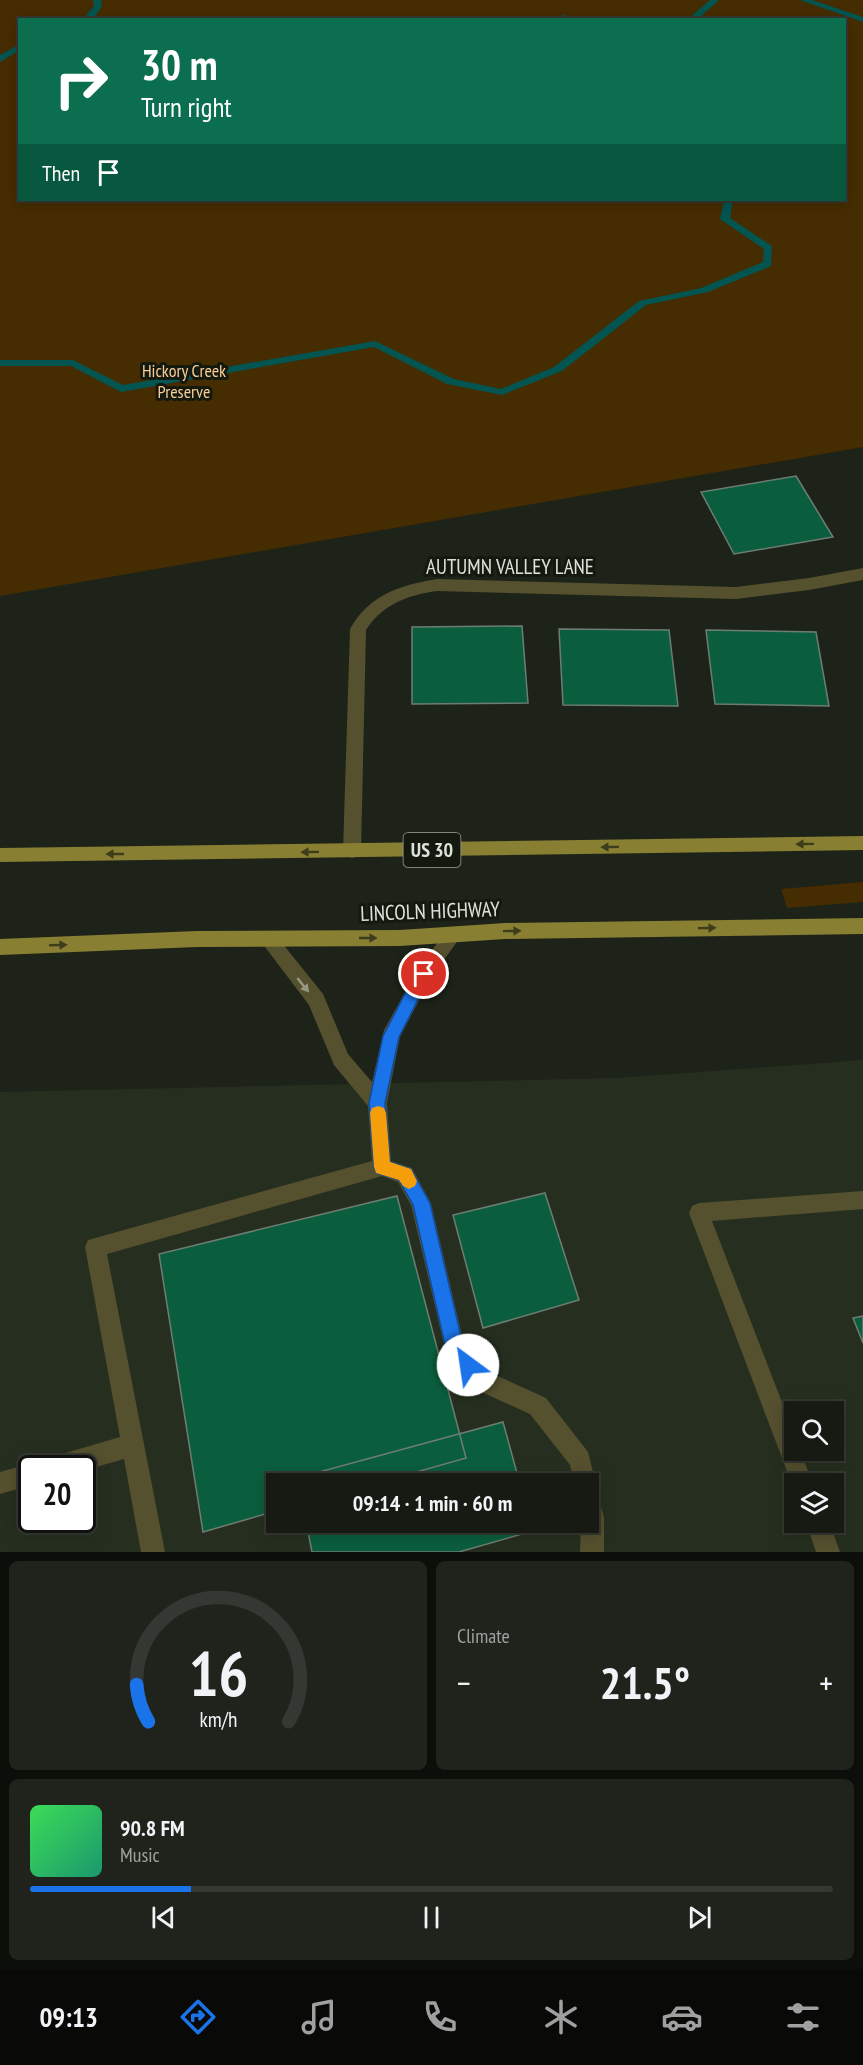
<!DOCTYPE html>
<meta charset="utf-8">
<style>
body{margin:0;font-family:"PT Sans Narrow",sans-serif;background:#1f231b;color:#f1f3f6;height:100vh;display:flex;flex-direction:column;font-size:22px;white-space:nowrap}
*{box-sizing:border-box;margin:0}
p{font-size:20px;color:#9ea19f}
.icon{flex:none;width:33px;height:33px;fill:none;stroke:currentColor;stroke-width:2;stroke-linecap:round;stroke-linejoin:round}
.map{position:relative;height:1552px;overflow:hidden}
.sheet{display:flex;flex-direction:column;gap:9px;padding:9px;background:#0c0e0a;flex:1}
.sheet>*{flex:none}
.banner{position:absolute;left:18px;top:18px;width:828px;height:183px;border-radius:0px;box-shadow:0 3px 15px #0003,0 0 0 2px #353832;background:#0b6e4f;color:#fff;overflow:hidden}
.buttons{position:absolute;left:784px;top:1401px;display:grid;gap:12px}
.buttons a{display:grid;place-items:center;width:60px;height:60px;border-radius:0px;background:#161a12;box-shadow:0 3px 15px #0003,0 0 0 2px #353832;font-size:30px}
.speed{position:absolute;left:18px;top:1455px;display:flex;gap:12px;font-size:30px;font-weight:700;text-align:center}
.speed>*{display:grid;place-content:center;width:78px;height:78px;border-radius:50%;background:#161a12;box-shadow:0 3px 15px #0003,0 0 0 2px #353832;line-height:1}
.speed .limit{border:3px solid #111;border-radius:9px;background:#fff;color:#111}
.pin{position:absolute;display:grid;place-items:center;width:51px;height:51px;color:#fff;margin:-26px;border:3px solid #fff;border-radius:50%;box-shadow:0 2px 6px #0007}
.me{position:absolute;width:66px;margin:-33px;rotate:329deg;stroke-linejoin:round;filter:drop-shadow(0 0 4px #0008)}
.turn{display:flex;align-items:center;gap:21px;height:126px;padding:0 24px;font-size:27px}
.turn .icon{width:78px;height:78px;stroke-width:2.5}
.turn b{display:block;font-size:42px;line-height:51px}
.then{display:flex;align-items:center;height:57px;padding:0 24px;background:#0003;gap:12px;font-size:22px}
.big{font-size:45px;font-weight:800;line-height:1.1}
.sheet .widget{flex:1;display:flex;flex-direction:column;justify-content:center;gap:9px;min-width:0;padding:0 21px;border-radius:9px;background:#1f231b}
.sheet .dial{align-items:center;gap:0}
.dial svg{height:156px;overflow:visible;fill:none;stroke:#353832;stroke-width:7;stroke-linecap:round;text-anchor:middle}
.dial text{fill:#f1f3f6;stroke:none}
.song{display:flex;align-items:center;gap:18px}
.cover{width:72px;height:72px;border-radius:9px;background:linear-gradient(135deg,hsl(130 70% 55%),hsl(160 70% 35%))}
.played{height:6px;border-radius:3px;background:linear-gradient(90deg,#1a73e8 20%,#353832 20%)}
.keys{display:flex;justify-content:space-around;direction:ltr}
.heat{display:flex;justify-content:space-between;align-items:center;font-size:33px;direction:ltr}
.sheet .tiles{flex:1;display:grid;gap:9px;grid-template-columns:1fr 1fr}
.widget:last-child{grid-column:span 2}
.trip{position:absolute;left:266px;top:1473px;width:333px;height:60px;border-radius:0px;background:#161a12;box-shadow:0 3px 15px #0003,0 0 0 2px #353832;font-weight:800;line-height:60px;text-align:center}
.tab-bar{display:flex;height:96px;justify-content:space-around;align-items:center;background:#090a07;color:#9ea19f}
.tab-bar .icon{width:42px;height:42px}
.tab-bar .on{color:#1a73e8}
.tab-bar b{font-size:27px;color:#f1f3f6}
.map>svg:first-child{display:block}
.built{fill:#262f1f;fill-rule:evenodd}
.green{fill:#462c01;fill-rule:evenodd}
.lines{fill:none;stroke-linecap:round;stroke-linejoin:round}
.stream{fill:#035551;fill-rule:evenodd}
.building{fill:#0a5e3d;stroke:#6e7d74;stroke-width:1.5}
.service{fill:#55502e;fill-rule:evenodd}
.minor{fill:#55502e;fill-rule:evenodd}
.primary{fill:#897f32;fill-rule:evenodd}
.oneway{fill:#3d3d1b}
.oneway2{fill:#999884}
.route{fill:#1a73e8;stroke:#114b97;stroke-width:1.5}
.slow{fill:#f59e0b}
.labels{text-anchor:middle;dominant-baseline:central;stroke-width:6;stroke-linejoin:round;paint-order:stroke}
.far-park-label{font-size:18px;fill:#f8cc94;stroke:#14190f}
.shield{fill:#14190f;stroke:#a1a59c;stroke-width:1.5}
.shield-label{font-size:20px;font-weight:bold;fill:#dde1d9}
.street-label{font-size:21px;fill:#dde1d9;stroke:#14190f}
</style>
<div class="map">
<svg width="863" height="1552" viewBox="0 0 863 1552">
<rect width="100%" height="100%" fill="#1d2318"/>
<path class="built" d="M863,1060V1552H0V1092L618,1078ZM795,1412H834V1450H795ZM32,1468H82V1520H32ZM276,1484H588V1522H276ZM795,1484H834V1522H795Z"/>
<path class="green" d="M0,0H863V447L0,596ZM20,20H844V200H20Z
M863,882V902L787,908L781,889Z"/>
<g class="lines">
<path class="stream" d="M93,0H101L102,6L93,20H82L94,6Z
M710,0H719L697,20H687Z
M800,0H812L863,17V22Z
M564,15L587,20H552Z
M20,44V50L0,62V55Z
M724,200H733L730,218L772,246L771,266L708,292L646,305L562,371L502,395L447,384L374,347L121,392L71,366H0V360H73L123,385L375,341L454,379L501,389L554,367L639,301L701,288L763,262L764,249L720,219Z"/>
</g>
<path class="building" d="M796,476L833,537L734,554L701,492Z
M522,626L528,703L412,704V627Z
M559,629L669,630L678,706L563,705Z
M706,630L816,632L829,706L715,704Z
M545,1193L579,1300L483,1328L453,1215Z
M397,1196L466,1458L374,1484H276V1511L203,1532L159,1254Z
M863,1316V1343L853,1318Z
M503,1422L520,1484H310L308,1475Z
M306,1522H531L533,1531L459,1552H312Z"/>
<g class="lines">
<path class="service" d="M453,928L459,930L462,935L430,979L400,1037L387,1103L391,1161L412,1168L431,1203L464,1344L489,1372L546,1398L588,1452L596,1484L595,1487L604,1517V1552H580L581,1522H588V1484H574L570,1465L530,1414L473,1388L447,1357L411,1205L398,1182L382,1176L107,1254L165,1552H141L124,1459L82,1471V1468H32V1485L0,1494V1472L32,1463L41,1468L44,1460L52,1457L120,1437L85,1247L88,1240L372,1161L368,1106L334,1065L309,1005L262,943L259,938L262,933L268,931L274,933L323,994L348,1054L372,1082L384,1030L418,969L447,930Z
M863,1191V1209L712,1221L795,1436V1450H800L813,1484H795V1492L689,1213L692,1206L699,1203Z
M806,1522H829L840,1552H816Z"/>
<path class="minor" d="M863,568V580L809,590L736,599L437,591C408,595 383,604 366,630L361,851L359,856L352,858L345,856L343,851L350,629C369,595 400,585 437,579L736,587L809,578Z"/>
<path class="primary" d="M863,836V850L0,862V848Z
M863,918V934L505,939L400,946L197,947L0,955V939L197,931L400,930L505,923Z"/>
</g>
<defs><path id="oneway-solid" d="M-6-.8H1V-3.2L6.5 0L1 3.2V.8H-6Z" transform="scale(1.5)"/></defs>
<g class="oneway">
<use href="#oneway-solid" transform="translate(805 844) rotate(179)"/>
<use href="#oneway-solid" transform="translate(610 847) rotate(179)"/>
<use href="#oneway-solid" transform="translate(310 852) rotate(179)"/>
<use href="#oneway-solid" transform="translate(115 854) rotate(180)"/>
<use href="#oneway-solid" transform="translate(707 928) rotate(-1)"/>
<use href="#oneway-solid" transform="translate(512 931) rotate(-1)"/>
<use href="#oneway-solid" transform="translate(368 938)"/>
<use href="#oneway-solid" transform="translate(58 945) rotate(-2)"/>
</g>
<use class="oneway2" href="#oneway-solid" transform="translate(303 985) rotate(51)"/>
<path class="route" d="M424,968L429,969L431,974L399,1037L385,1103L390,1162L411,1169L430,1203L463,1345L477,1365L474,1371L468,1374L462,1371L446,1349L413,1205L399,1180L376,1173L374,1167L369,1103L383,1036L418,969Z"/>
<path class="slow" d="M378,1106L384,1108L386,1113L390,1162L411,1169L417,1181L415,1186L409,1189L403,1186L399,1180L376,1173L374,1167L370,1113L372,1108Z"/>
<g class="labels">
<g class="far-park-label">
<text x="184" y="370">Hickory Creek<tspan x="184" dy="21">Preserve</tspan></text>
</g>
<rect class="shield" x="403.5" y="833" width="57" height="34" rx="4.5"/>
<g class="shield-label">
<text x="432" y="850">US 30</text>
</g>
<g class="street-label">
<text x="510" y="566">AUTUMN VALLEY LANE</text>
<text transform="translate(430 911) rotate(-2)">LINCOLN HIGHWAY</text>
</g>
</g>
</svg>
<div class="buttons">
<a><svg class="icon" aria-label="search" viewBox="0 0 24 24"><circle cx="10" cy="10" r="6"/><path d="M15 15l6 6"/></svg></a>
<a><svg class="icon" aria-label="layers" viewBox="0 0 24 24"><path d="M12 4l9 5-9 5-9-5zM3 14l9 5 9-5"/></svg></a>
</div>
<div class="speed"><div class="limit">20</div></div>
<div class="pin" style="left:424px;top:974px;background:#d93025"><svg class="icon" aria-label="arrive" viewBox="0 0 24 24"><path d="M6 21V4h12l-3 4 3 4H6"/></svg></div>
<svg class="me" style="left:468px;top:1365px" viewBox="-20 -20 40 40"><circle r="19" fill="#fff"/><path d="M0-13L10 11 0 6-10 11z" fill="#1a73e8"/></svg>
<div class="trip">09:14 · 1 min · 60 m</div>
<div class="banner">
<div class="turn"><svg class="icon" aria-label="right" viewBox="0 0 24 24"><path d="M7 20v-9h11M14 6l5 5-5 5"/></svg><div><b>30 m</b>Turn right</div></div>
<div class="then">Then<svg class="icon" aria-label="arrive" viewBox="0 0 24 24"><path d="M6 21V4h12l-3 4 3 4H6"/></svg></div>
</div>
</div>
<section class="sheet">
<div class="tiles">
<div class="widget dial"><svg viewBox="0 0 100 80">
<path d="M14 69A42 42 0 1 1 86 69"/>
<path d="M14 69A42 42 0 0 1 8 50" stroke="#1a73e8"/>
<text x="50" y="56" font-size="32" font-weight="700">16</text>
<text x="50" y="72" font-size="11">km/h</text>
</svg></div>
<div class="widget"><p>Climate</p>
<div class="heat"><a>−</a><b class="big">21.5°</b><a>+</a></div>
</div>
<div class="widget">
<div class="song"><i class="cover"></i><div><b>90.8 FM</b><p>Music</p></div></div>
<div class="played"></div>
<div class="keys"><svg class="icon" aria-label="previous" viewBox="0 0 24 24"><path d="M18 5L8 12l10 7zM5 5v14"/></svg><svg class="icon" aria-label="pause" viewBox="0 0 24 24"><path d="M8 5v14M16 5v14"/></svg><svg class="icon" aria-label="next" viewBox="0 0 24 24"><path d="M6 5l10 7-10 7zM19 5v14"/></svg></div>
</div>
</div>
</section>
<nav class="tab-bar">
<b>09:13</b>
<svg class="icon on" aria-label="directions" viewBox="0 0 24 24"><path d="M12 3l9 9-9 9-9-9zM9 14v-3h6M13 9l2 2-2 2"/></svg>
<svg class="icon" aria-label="music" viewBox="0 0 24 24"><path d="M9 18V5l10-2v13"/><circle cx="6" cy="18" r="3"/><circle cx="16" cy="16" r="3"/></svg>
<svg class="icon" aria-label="phone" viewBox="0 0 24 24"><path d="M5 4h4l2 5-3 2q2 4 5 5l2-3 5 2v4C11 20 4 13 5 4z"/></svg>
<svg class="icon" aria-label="climate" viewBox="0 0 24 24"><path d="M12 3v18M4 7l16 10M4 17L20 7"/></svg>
<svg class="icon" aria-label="car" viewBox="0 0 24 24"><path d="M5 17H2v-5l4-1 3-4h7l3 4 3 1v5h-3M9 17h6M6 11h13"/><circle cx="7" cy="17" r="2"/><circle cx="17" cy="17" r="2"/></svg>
<svg class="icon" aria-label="filters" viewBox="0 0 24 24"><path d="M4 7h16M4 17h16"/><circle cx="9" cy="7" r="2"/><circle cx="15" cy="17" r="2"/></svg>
</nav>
